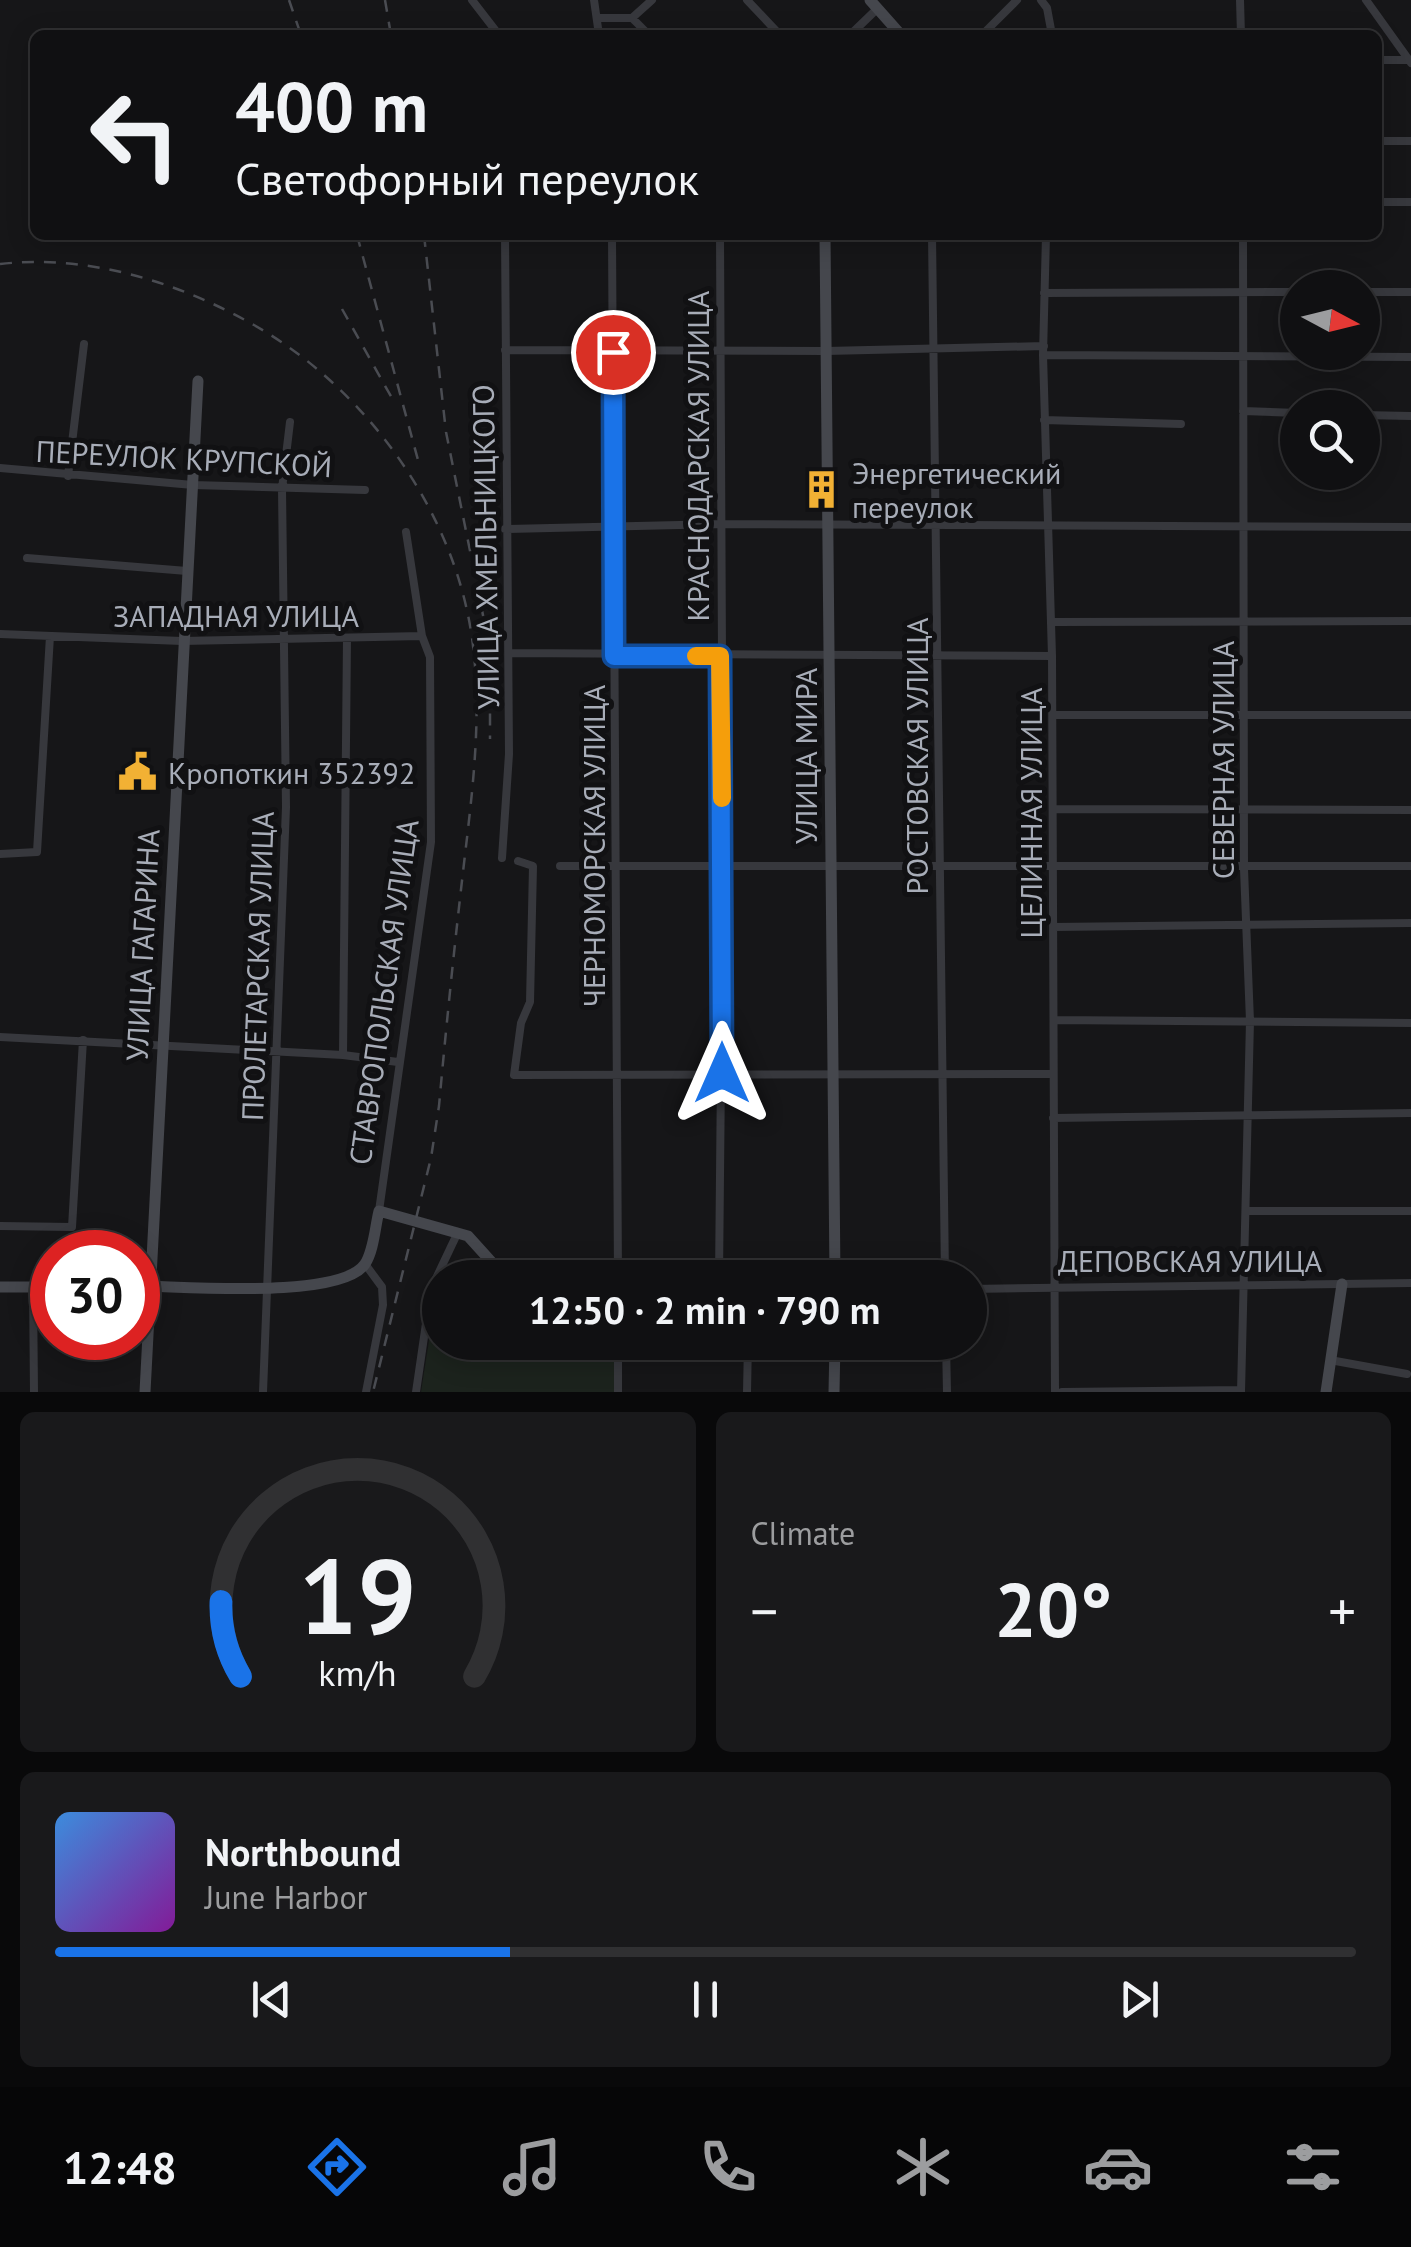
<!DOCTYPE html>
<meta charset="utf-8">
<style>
body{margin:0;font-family:"PT Sans",sans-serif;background:#19191b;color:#f1f3f6;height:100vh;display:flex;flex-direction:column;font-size:38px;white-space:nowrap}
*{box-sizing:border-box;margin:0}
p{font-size:32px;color:#9c9d9f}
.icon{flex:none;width:55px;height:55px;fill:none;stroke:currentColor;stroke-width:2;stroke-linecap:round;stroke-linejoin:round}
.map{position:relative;height:1392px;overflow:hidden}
.side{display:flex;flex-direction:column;gap:20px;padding:20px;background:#09090a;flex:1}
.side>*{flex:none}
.banner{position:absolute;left:30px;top:30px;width:1352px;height:210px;border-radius:15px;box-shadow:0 5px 25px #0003,0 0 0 2px #303032;background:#101012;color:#f1f3f6;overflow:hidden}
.needle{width:65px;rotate:97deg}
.buttons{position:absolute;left:1280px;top:270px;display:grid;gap:20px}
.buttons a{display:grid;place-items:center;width:100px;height:100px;border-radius:50%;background:#101012;box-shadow:0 5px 25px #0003,0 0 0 2px #303032;font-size:50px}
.speed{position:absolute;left:30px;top:1230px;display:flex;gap:20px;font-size:50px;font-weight:700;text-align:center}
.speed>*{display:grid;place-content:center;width:130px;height:130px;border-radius:50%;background:#101012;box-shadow:0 5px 25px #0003,0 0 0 2px #303032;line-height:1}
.speed .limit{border:15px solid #d22;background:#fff;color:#111}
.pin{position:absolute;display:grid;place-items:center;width:85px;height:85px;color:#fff;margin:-42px;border:5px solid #fff;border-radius:50%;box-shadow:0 2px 10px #0007}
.me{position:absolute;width:110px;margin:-55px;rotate:0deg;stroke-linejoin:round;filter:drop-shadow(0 0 8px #0008)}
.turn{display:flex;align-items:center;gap:35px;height:210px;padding:0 40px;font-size:45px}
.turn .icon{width:130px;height:130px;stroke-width:2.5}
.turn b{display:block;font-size:70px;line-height:85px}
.big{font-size:75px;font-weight:800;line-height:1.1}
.side .card{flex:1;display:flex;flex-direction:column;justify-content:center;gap:15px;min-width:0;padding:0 35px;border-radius:15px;background:#19191b}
.side .dial{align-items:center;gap:0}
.dial svg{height:260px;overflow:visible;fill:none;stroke:#303032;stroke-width:7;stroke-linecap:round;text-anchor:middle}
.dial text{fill:#f1f3f6;stroke:none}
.song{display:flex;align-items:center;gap:30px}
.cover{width:120px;height:120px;border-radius:15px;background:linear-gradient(135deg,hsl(210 70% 55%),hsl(290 70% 35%))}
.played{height:10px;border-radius:5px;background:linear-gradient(90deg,#1a73e8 35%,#303032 35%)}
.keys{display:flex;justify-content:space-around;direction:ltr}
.heat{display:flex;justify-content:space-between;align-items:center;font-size:55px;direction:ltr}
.side .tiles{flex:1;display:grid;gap:20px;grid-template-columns:1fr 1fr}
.card:last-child{grid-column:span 2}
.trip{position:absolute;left:422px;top:1260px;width:565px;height:100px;border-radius:50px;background:#101012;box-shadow:0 5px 25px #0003,0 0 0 2px #303032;font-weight:800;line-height:100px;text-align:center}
.tabs{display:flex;height:160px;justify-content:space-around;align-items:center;background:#060607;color:#9c9d9f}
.tabs .icon{width:70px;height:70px}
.tabs .active{color:#1a73e8}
.tabs b{font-size:45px;color:#f1f3f6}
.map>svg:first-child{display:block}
.green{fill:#1c231d}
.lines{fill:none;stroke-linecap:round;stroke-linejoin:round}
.street{stroke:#37383d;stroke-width:8}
.secondary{stroke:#45474d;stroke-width:11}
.rail{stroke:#4a4c52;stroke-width:2.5;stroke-dasharray:12 10;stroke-linecap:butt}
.route-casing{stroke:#114b97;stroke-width:25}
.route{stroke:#1a73e8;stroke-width:18}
.slow{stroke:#f59e0b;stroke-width:18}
.labels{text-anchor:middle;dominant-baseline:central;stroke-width:10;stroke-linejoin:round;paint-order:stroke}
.street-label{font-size:30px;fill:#a8adb8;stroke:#111113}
.poi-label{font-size:30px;fill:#a8adb8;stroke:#111113;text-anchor:start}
</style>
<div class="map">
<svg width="1411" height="1392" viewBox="0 0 1411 1392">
<rect width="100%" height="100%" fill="#161618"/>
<path class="green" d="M440,1300V1342L615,1343V1392H421L435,1302Z"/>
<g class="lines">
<path class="street" d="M472,0L499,35
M594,0L599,35
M747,0L780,35
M1041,0L1047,8L1052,35
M1240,0L1241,35
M1366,0L1411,63
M599,18H632L652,0
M632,18L649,35
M850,35L877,9
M982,35L1017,0
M1378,60H1409
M1378,141H1411
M1378,202H1411
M612,235L618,1278
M932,235L945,1278
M1046,235L1043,355L1052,656L1055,1392
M1362,292H1411
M1044,293L1298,292
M505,350L826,351L1044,346
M1043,355L1411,357
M1243,411L1298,413
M1362,415L1411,416
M1044,420L1181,424
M0,468L193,485L365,490
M68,476L84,344
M505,529L722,524L1411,527
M27,558L187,571
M1051,622L1411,621
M0,634L182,641L422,636
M509,653L1052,656
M1053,715H1411
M1054,809L1411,810
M0,854L37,852L50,636
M502,858L509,754L505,235
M518,861L533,866L530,1002L521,1023L514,1075L1053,1074
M560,866H1411
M1053,927L1411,923
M1054,1020L1411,1023
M0,1037L343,1055L398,1062
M343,1055L347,638
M1053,1118L1411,1113
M379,1211L431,842L430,657L422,636L406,532
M1247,1211H1411
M0,1226L72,1227L83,1040
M365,1264L382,1287L383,1305L366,1392
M719,1278L723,868L720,235
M33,1287L34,1392
M970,1289L1411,1283
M946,1342L947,1392
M1330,1360L1407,1374
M263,1392L286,807L282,489L290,422
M416,1392L431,1289L458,1232
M618,1392V1342
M747,1392L748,1342
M1062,1392L1241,1390
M1241,1392L1250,1021L1244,869L1243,235"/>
<path class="secondary" d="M870,0L901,35
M825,235L835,1278
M138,1286C182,1286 340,1300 365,1264C374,1250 375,1227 379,1211L468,1236L506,1278
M0,1287H52
M145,1392L198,381
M834,1392L835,1342
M1326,1392L1342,1284"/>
<path class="rail" d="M289,0L301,35
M385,0L391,35
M357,235L418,460
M424,235L446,432L490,650V739
M0,264C88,254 178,282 254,325C365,388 454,510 472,638C483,716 472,794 463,872C454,950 446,1028 439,1106L431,1158L373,1392
M342,309L393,400"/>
</g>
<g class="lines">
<defs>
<path id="route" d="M613,352L614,656H720L722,1073"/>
</defs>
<use href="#route" class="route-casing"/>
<use href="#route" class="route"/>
<path class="slow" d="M696,656H720L722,798"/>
</g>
<defs>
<symbol id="building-bare" viewBox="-9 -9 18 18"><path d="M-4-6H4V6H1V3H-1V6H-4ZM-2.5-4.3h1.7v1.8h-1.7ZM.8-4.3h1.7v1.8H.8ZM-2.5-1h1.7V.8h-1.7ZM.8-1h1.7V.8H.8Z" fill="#f2b134" stroke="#111113" stroke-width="2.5" paint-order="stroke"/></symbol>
<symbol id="civic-bare" viewBox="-9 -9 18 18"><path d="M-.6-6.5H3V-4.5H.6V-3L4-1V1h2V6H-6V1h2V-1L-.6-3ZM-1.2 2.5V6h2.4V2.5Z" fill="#f2b134" stroke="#111113" stroke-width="2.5" paint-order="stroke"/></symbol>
</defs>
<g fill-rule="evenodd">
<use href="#building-bare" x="794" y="462" width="55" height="55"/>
<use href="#civic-bare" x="110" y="744" width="55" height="55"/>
</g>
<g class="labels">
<g class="street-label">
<text transform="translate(697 456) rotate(-90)">КРАСНОДАРСКАЯ УЛИЦА</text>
<text transform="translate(184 458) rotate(3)">ПЕРЕУЛОК КРУПСКОЙ</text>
<text transform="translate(485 547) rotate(-91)">УЛИЦА ХМЕЛЬНИЦКОГО</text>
<text x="236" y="615">ЗАПАДНАЯ УЛИЦА</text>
<text transform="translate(805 756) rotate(-90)">УЛИЦА МИРА</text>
<text transform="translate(916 756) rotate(-90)">РОСТОВСКАЯ УЛИЦА</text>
<text transform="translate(1222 760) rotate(-90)">СЕВЕРНАЯ УЛИЦА</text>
<text transform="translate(1030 813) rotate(-90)">ЦЕЛИННАЯ УЛИЦА</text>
<text transform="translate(593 846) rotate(-90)">ЧЕРНОМОРСКАЯ УЛИЦА</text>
<text transform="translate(142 945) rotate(-87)">УЛИЦА ГАГАРИНА</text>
<text transform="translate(257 966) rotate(-88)">ПРОЛЕТАРСКАЯ УЛИЦА</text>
<text transform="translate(383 992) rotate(-82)">СТАВРОПОЛЬСКАЯ УЛИЦА</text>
<text x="1190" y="1260">ДЕПОВСКАЯ УЛИЦА</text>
</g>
<g class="poi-label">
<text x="852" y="472">Энергетический<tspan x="852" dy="34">переулок</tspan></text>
<text x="168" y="772">Кропоткин 352392</text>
</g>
</g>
</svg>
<div class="buttons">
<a><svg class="needle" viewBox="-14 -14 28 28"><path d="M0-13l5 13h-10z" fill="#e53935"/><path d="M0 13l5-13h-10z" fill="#9c9d9f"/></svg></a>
<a><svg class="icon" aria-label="search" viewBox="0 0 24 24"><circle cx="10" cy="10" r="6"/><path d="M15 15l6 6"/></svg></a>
</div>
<div class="speed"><div class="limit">30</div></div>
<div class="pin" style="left:613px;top:352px;background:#d93025"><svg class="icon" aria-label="arrive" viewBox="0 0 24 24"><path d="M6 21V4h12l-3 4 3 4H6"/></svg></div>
<svg class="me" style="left:722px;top:1073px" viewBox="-20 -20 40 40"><path d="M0-17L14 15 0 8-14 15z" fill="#1a73e8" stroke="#fff" stroke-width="4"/></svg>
<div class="trip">12:50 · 2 min · 790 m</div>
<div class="banner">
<div class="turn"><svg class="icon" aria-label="left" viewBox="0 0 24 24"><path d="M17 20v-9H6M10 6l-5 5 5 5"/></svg><div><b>400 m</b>Светофорный переулок</div></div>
</div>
</div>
<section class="side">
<div class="tiles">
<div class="card dial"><svg viewBox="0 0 100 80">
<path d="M14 69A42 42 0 1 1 86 69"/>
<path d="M14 69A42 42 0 0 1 8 46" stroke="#1a73e8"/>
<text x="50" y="56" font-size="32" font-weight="700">19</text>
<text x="50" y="72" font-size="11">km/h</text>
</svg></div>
<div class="card"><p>Climate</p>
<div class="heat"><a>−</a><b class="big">20°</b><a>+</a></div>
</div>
<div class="card">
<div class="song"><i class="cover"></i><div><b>Northbound</b><p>June Harbor</p></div></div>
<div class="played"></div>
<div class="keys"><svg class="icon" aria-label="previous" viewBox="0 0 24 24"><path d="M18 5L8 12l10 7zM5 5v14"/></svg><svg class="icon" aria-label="pause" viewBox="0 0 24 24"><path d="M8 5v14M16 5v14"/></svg><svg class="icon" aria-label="next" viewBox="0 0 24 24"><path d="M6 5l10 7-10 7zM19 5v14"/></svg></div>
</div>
</div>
</section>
<nav class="tabs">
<b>12:48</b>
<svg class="icon active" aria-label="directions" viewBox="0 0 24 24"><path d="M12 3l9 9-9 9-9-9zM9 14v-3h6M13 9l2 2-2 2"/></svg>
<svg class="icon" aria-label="music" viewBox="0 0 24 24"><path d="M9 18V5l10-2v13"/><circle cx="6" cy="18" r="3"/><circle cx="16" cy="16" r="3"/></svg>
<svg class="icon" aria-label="phone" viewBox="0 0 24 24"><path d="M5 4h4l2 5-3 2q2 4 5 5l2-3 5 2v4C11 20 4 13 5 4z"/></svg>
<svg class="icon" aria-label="climate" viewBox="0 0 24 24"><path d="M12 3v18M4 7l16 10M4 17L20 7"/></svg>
<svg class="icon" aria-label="car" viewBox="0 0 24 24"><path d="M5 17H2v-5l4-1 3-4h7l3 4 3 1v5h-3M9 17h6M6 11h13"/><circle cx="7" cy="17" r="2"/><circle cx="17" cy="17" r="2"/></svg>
<svg class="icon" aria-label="filters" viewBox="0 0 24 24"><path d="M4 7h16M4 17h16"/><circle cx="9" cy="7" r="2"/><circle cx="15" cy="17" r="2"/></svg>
</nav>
